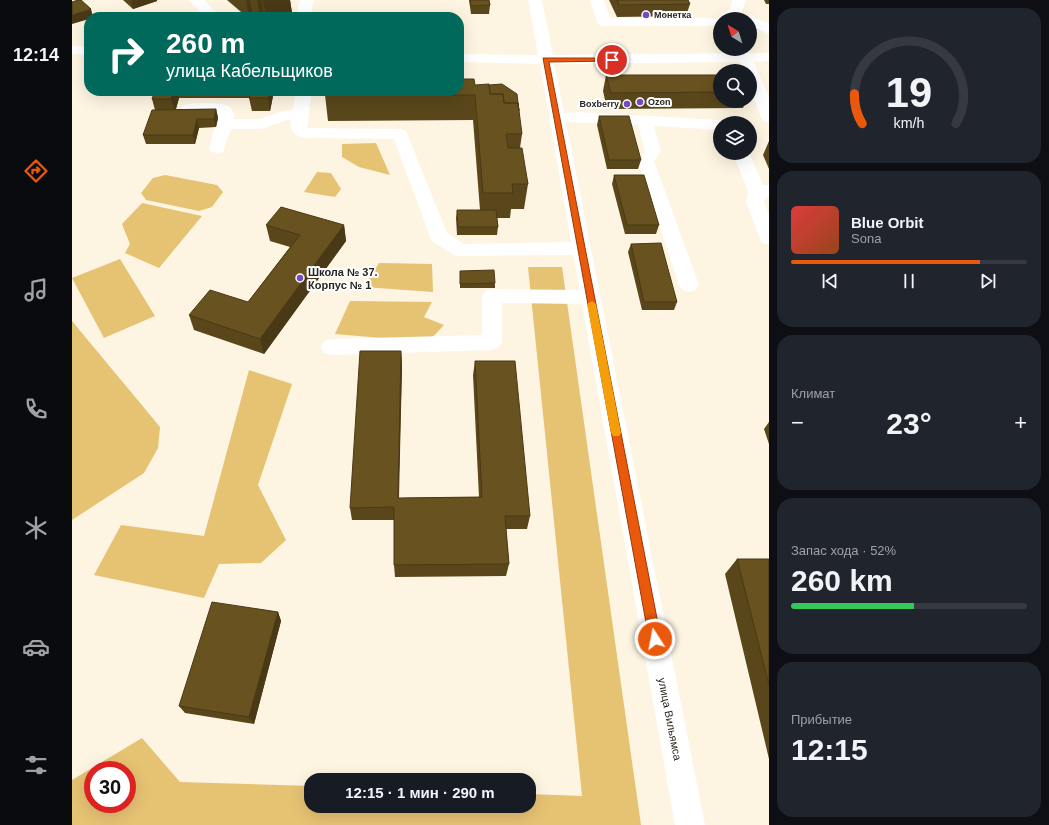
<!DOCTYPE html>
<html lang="ru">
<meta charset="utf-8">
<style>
body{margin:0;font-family:Arial,sans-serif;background:#20242c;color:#f1f3f6;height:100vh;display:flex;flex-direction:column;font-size:15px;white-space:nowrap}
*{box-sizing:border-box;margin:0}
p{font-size:13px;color:#9ea1a6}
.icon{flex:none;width:22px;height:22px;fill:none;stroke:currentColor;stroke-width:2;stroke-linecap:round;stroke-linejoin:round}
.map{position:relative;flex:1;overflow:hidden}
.details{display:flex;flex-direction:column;gap:8px;padding:8px;background:#0d0f14;width:280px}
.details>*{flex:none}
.guide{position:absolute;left:12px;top:12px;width:380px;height:84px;border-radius:16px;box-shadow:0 4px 16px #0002;background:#00695c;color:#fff;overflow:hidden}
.needle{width:26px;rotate:322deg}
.buttons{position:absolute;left:641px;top:12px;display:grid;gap:8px}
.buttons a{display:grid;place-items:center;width:44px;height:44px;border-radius:50%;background:#171b24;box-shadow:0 4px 16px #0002;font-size:20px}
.speed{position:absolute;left:12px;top:761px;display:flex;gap:8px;font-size:20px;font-weight:700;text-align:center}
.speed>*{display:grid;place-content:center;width:52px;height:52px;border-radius:50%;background:#171b24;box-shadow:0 4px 16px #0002;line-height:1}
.speed .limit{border:6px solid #d22;background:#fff;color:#111}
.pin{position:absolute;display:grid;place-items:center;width:34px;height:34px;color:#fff;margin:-17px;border:2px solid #fff;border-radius:50%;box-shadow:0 1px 4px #0007}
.me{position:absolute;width:44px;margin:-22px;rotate:349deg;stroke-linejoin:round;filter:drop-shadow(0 0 3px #0008)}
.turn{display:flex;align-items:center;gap:14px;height:84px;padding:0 16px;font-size:18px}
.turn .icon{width:52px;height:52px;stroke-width:2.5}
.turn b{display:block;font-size:28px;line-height:34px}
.big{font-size:30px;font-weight:800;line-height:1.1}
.details .card{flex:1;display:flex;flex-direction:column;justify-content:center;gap:6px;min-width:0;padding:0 14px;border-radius:16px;background:#20242c}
.details .dial{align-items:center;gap:0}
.dial svg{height:104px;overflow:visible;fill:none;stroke:#363941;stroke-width:7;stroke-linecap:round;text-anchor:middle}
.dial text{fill:#f1f3f6;stroke:none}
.song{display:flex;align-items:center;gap:12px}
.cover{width:48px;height:48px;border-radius:6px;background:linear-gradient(135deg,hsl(0 70% 55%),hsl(20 70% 35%))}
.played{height:4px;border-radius:2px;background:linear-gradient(90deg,#ea580c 80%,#363941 80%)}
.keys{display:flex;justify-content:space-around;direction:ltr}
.heat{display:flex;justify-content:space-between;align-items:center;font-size:22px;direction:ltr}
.charge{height:6px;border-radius:3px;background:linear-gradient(90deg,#34c759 52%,#363941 0)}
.trip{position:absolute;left:232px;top:773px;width:232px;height:40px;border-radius:16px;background:#171b24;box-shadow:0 4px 16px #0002;font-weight:800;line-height:40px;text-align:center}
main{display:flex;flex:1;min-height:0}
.tab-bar{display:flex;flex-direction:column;width:72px;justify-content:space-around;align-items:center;background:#090b0e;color:#9ea1a6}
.tab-bar .icon{width:28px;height:28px}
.tab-bar .on{color:#ea580c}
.tab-bar b{font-size:18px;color:#f1f3f6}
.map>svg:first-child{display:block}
.green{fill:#e6c273;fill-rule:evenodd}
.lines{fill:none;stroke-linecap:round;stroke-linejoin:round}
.minor{fill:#fff;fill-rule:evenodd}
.wall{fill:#59471b}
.shaded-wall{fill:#493916}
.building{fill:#68521f;stroke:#493916}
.route{fill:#ea580c;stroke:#983908}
.slow{fill:#f59e0b}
.poi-dot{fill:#744ac2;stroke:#fff;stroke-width:1.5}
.labels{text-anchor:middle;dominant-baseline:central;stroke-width:4;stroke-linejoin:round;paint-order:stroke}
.far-poi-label{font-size:9px;font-weight:bold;fill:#28251e;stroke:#fff;text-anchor:start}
.poi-label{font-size:11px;font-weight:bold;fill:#28251e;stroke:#fff;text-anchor:start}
.street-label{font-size:11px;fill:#28251e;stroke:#fff}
</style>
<main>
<nav class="tab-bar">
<b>12:14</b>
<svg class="icon on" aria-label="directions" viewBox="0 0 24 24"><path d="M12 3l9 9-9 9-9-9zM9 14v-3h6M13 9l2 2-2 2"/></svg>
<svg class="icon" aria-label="music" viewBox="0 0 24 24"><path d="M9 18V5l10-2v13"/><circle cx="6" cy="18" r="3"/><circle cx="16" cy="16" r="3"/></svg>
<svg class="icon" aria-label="phone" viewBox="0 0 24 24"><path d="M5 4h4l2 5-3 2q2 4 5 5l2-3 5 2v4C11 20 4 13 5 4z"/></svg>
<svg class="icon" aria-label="climate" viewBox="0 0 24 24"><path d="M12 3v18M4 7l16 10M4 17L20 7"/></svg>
<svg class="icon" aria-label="car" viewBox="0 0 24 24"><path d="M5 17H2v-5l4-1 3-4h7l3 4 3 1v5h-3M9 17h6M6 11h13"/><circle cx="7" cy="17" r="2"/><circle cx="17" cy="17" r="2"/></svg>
<svg class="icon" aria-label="filters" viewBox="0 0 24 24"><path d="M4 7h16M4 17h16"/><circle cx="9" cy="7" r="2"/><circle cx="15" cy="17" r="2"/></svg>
</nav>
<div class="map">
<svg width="697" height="825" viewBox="0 0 697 825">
<rect width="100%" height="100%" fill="#fdf4e2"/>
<path class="green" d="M304,143L318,175L287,167L270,157V144Z
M245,172L259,173L269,189L263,197L232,192Z
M93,175L145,185L151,192L140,207L127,211L74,200L69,193L81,178Z
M70,203L130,216L87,268L53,253L58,244L50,224Z
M48,259L83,316L32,338L0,278Z
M307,263L360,264L361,292L292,287Z
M456,267H490L569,825H0V780L70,738L108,782L239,786V806H457V794L510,796ZM21,770H55V804H21Z
M278,301L360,302L352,317L372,325L356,342L263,334Z
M0,321L88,427L86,448L72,473L0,520Z
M177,370L220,384L186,485L214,540L189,563L147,564L132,598L22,575L49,525L132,536Z"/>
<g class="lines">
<path class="minor" d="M117,0H132L148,17H133Z
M228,0H242L238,17H224Z
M456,0H470L481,55L697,53V61L682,62L697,98V122L691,120L689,117L678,89V71H671L668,62L482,64L492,113L507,112L648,120L655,123H648V130L582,126L589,151L582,161L627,285L624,290L617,292L610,290L607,285L566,161L573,151L566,125L494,122L633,825H603L510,304L430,303V342L427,347L420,350L259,355L252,353L249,347L252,341L259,339L410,335V296L413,291L420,289L508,290L501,255L389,256L382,255L360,241L358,237L322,139L232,138L222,134L218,126L219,120H215L190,129H159L151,152L145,153L139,152L137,148L146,114L111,111L109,108L111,105C119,103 151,102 157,106C159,108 161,112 163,114L161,119H188L207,112L221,110L224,91H240L235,128L328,129L334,131L375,233L392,244L499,242L468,64L387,62V54L466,55Z
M518,0H532L538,18H645L658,9L660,0H674C669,17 665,19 648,19V28L642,26H532L527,25L525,22Z
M678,15L697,24V34L678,25V19H671L673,16Z
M0,46H17V54H0Z
M661,153H677L691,185H697V197H693L692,202L697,215V245L690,243L688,239L674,202L676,191Z"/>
</g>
<path class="wall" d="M51,0H85V1L61,9Z
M155,0H218L220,13L209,17H175Z
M397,0H417L418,5L417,14H399Z
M537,0H616L618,4L614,16L545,17Z
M692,0H697V4H694Z
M534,75H648V101H674L671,108L535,109L531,91Z
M389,79L403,85L450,134L448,148L456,184L452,209H439L438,218H425L426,227L425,235H385L384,218L385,210H408L401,120L256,121L253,95Z
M83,91H202L198,111H180L177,98H107L104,109H144L146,118L144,127L127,128L123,144H74L71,135L83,110L80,99Z
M527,116L569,160L566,169H535L525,125Z
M697,141V169L691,155Z
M542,175L587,225L584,234H553L540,184Z
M194,225H272L274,241L192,354L122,330L117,315L176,302L218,247L198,241Z
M559,244L605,302L602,310H570L556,252Z
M388,271L423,283V288H388Z
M329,351L330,366L327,498L407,497L401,375L403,361L458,516L455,529H434L437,564L434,576L323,577L322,565V520H280L278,508Z
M697,422V444L692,429Z
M665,559H697V759L653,574Z
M206,612L209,621L182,724L113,713L107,706Z"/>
<path class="shaded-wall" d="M62,0H85V1L61,9L59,1Z
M174,0H178L181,17H177Z
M185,0H190L192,17H188Z
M191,0H218L220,13L209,17H194Z
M19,9L21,17H17V19L0,24V15Z
M102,91H105L107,98L103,112L99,99Z
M198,91H202L198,111L196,98Z
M144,109L146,118L144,127L142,119Z
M125,119L127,128L123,144L121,135Z
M272,225L274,241L192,354L188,339Z
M329,351L330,366L326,511V498Z
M206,612L209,621L182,724L177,717Z"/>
<path class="building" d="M6,0H9L19,9L0,15V2Z
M398,0H417L418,5L399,6Z
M545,0H616L618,4L547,5Z
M387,70H389V79H402L403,85L417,84L418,94H431L432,103H446L450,134H434L436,148H450L456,184H440L441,193H411L403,95H253L254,91H387Z
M534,75H648V92L539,93Z
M430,84L445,94L447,111L446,103H432L431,94H418L417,85Z
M83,91H102L99,99H80Z
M179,91H198L196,98H177Z
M144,109L142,119H125L121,135H71L80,110Z
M527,116H557L569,160H537Z
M542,175H572L587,225H555Z
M209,207L272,225L188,339L117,315L138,290L176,302L228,235L194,225Z
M385,210H424L426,227H386Z
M589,243L605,302H572L559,244Z
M422,270L423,283L388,284V271Z
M288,351H329L326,498L410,497L403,361H443L458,516H433L437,564L322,565V507L278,508Z
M665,559H697V685Z
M140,602L206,612L177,717L107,706Z"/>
<path class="route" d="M471,58H540L544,60L540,61L477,62L589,639L587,643L583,645L579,643L577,639Z"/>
<path class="slow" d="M520,301L524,304L549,433L547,436H541L539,433L515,304Z"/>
<g class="poi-dot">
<circle cx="574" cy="15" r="4"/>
<circle cx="568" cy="102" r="4"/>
<circle cx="555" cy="104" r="4"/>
<circle cx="228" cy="278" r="4"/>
</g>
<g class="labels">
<g class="far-poi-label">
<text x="582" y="15">Монетка</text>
<text x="576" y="102">Ozon</text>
<text x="547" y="104" text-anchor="end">Boxberry</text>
</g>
<g class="poi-label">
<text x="236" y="272">Школа № 37.<tspan x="236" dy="13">Корпус № 1</tspan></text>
</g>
<g class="street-label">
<text transform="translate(598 719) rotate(79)">улица Вильямса</text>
</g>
</g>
</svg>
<div class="buttons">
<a><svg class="needle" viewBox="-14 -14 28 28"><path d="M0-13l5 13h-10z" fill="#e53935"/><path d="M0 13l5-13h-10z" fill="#9ea1a6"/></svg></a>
<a><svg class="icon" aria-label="search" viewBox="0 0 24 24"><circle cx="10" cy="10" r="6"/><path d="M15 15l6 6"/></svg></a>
<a><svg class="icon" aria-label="layers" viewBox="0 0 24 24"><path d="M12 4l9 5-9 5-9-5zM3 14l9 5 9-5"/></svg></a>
</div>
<div class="speed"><div class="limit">30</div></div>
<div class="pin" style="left:540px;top:60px;background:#d93025"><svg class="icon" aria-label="arrive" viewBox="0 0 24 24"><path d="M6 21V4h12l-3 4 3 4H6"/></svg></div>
<svg class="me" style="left:583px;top:639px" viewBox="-20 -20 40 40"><circle r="17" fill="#ea580c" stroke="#fff" stroke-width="3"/><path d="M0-11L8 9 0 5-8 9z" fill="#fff"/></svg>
<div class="trip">12:15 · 1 мин · 290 m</div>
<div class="guide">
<div class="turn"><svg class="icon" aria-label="right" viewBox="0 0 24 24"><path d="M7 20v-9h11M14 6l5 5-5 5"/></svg><div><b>260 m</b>улица Кабельщиков</div></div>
</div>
</div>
<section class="details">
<div class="card dial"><svg viewBox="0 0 100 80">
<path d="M14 69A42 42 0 1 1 86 69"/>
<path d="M14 69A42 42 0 0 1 8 46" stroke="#ea580c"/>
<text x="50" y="56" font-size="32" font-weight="700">19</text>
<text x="50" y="72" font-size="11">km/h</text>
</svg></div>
<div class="card">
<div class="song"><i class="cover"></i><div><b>Blue Orbit</b><p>Sona</p></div></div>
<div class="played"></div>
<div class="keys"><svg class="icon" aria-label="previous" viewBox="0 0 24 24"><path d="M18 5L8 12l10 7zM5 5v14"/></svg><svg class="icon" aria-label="pause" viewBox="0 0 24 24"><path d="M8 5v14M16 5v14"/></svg><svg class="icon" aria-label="next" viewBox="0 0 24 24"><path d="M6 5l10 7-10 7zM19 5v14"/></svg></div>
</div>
<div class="card"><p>Климат</p>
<div class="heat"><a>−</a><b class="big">23°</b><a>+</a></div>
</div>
<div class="card"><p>Запас хода · 52%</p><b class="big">260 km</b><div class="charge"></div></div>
<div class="card"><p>Прибытие</p><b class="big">12:15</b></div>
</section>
</main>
